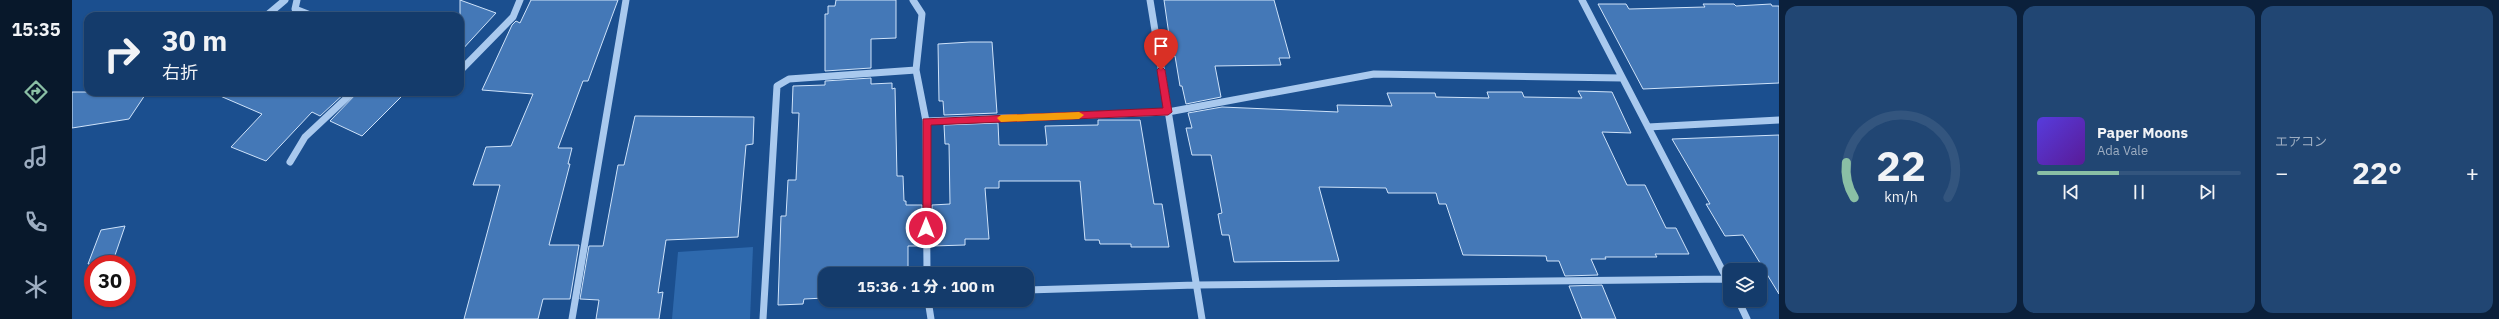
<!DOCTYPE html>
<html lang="ja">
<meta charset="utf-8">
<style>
body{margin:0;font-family:"IBM Plex Sans","Noto Sans JP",sans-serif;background:#214673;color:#f1f3f6;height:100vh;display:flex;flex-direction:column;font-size:15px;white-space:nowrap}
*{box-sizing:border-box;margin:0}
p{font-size:13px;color:#9dadc1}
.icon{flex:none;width:22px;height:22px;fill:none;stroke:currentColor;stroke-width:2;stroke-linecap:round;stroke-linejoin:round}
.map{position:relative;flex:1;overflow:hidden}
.panel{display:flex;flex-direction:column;gap:6px;padding:6px;background:#0b203b;width:720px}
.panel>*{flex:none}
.banner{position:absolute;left:12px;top:12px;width:380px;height:84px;border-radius:12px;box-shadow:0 1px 3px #0004,0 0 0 1px #33557e;background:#143b6b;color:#f1f3f6;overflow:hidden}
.buttons{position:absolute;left:1651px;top:263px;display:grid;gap:8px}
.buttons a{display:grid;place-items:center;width:44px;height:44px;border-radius:8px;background:#143b6b;box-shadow:0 1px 3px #0004,0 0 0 1px #33557e;font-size:20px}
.speed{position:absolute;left:12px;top:255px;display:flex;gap:8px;font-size:20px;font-weight:700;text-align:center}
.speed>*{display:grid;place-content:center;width:52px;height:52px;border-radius:50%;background:#143b6b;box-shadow:0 1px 3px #0004,0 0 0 1px #33557e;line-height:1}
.speed .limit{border:6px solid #d22;background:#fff;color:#111}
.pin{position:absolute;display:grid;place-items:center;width:34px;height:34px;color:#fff;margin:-41px -17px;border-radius:50% 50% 50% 0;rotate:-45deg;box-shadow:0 0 4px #0007}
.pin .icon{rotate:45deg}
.me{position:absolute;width:44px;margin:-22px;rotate:0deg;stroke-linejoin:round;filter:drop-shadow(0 0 3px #0008)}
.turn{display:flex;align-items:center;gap:14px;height:84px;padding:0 12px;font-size:18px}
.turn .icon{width:52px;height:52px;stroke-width:2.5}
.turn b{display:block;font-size:28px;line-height:34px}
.big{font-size:30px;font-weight:800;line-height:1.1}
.panel .card{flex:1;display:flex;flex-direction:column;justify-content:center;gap:6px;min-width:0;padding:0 14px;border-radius:12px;background:#214673}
.panel .dial{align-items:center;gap:0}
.dial svg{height:104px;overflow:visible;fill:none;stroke:#33557e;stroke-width:7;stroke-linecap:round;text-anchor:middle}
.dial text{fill:#f1f3f6;stroke:none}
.song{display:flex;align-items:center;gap:12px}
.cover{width:48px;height:48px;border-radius:6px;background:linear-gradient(135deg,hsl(250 70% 55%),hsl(270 70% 35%))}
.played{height:4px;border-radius:2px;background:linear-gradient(90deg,#8abfa5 40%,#33557e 40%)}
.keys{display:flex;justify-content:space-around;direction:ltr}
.heat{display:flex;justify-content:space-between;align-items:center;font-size:22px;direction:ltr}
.panel .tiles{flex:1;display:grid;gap:6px;grid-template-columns:repeat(3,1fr)}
.trip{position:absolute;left:746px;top:267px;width:216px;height:40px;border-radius:12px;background:#143b6b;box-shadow:0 1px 3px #0004,0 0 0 1px #33557e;font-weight:800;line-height:40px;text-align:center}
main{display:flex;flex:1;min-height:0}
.menu{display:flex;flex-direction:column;width:72px;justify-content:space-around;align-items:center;background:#08182b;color:#9dadc1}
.menu .icon{width:28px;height:28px}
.menu .on{color:#8abfa5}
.menu b{font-size:18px;color:#f1f3f6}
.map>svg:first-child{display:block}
.green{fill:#2e69ad}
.building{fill:#4478b7;stroke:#cfe3fa}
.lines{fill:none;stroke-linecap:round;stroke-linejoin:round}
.minor{stroke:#a9c9ee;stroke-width:7}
.route{fill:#e11d48;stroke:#92132f}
.slow{fill:#f59e0b}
</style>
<main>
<nav class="menu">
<b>15:35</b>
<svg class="icon on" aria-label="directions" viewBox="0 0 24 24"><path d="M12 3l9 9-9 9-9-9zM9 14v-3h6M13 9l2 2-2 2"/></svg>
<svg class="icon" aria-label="music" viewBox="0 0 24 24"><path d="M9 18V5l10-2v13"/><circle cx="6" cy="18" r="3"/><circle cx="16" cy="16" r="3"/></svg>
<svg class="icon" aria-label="phone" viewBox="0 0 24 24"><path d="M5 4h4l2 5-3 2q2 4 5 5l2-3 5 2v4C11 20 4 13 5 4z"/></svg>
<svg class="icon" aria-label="climate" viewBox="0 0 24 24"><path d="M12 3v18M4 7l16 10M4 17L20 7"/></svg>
</nav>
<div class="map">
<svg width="1707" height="319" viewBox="0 0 1707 319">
<rect width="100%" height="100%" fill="#1b4f8f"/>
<path class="green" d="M681,247L678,319H600L606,252Z"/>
<path class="building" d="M388,0L424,13L388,52Z
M459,0H546L516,81H511L486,148H500L496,164H498L477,245H507L498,299H471L466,319H392L428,185H401L414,147L439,146L461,94L410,90L440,25L444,21L448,23Z
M764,0H824V38L799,39V68L753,71V14H756V6H763Z
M1092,0H1202L1218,58H1207L1209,65L1143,66L1149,97L1114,104L1110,86H1108L1103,56H1100Z
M1526,4H1554L1557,9L1633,7L1631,4H1662L1664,6L1699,4L1700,6H1707V83L1571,89Z
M898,42H920L925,113L872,115L871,101H867L866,44Z
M799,78V84L820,83V89L823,88L825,176H831L832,201H834V205H850V246H836V274H753V298L732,299L731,304L706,305L709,216H714L716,180H724L727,113H720L721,86L753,85V81Z
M1506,91L1540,92L1559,133L1530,132L1555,185H1573L1594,228H1604L1617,254H1583L1585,257H1533L1534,259H1519L1526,275L1493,276L1487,261H1475L1474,256L1391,255L1374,204H1367L1364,193H1316L1314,188L1247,187L1267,261L1162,262L1157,235H1150L1146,214L1150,213L1139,155H1120L1114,128H1120L1116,113L1150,107L1266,112L1265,105L1320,106L1315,93H1363L1364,97L1417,98L1415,92H1450L1452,97L1510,98Z
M0,92H75L57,119L0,128Z
M139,92H274L248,116L240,112L194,161L159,147L190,114Z
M286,92H334L290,136L258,121Z
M563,116L682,117L681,144L674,145L666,237L594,240L586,293L591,292L587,319H524L527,300L508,299L517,246H531L546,165H552Z
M1026,120H1068L1082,204H1090L1097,247H1059V244H1028L1027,240H1013L1008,181H927V188H913L917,239H893V245L860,246V205L878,204L877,144H873L872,125L926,123L927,145H975L973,126L1026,125Z
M1707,135V294L1671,235L1653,236L1634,204H1638L1600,139Z
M53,226L40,264H16L29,230Z
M1530,285L1544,319H1510L1497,286Z"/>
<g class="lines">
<path class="minor" d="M225,0L223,9L241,16
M841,0L850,14L844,70L854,121L855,274
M1078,0L1130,319
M1510,0L1658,285
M194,16L213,0
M388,71L441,17L448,0
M854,121L1096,112L1302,74L1550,78
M1576,127L1707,120
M218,162L233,137L281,92
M955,290L1124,285L1655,279
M856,300L859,319
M1666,300L1675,319
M500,319L554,0
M691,319L705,86L717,79L844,70"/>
</g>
<path class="route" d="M1089,66L1093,70L1100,112L1096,115L859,125V228L858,231H851V119L1091,108L1085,70Z"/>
<path class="slow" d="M1007,112L1012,115L1007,119L929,122L925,118L929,115Z"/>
</svg>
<div class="buttons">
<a><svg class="icon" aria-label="layers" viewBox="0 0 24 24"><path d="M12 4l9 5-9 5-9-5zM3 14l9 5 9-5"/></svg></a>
</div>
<div class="speed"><div class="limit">30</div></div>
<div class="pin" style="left:1089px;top:70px;background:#d93025"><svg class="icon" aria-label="arrive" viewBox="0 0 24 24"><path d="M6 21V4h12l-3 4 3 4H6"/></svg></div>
<svg class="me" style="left:854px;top:228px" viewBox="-20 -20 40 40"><circle r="17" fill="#e11d48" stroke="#fff" stroke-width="3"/><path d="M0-11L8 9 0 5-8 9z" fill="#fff"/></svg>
<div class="trip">15:36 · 1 分 · 100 m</div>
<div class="banner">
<div class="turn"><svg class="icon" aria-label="right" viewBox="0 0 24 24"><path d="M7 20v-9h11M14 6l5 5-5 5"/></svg><div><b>30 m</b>右折</div></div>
</div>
</div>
<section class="panel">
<div class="tiles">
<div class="card dial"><svg viewBox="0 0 100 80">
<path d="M14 69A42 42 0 1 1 86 69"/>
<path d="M14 69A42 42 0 0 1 8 42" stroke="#8abfa5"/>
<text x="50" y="56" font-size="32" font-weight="700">22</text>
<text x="50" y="72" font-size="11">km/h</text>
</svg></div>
<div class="card">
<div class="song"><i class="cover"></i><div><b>Paper Moons</b><p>Ada Vale</p></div></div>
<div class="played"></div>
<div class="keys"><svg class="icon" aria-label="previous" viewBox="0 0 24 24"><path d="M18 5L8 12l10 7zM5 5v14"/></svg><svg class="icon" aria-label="pause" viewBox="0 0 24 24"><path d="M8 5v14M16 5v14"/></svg><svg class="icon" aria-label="next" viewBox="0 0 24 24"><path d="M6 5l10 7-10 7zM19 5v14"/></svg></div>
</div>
<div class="card"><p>エアコン</p>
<div class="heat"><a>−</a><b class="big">22°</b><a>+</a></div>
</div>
</div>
</section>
</main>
